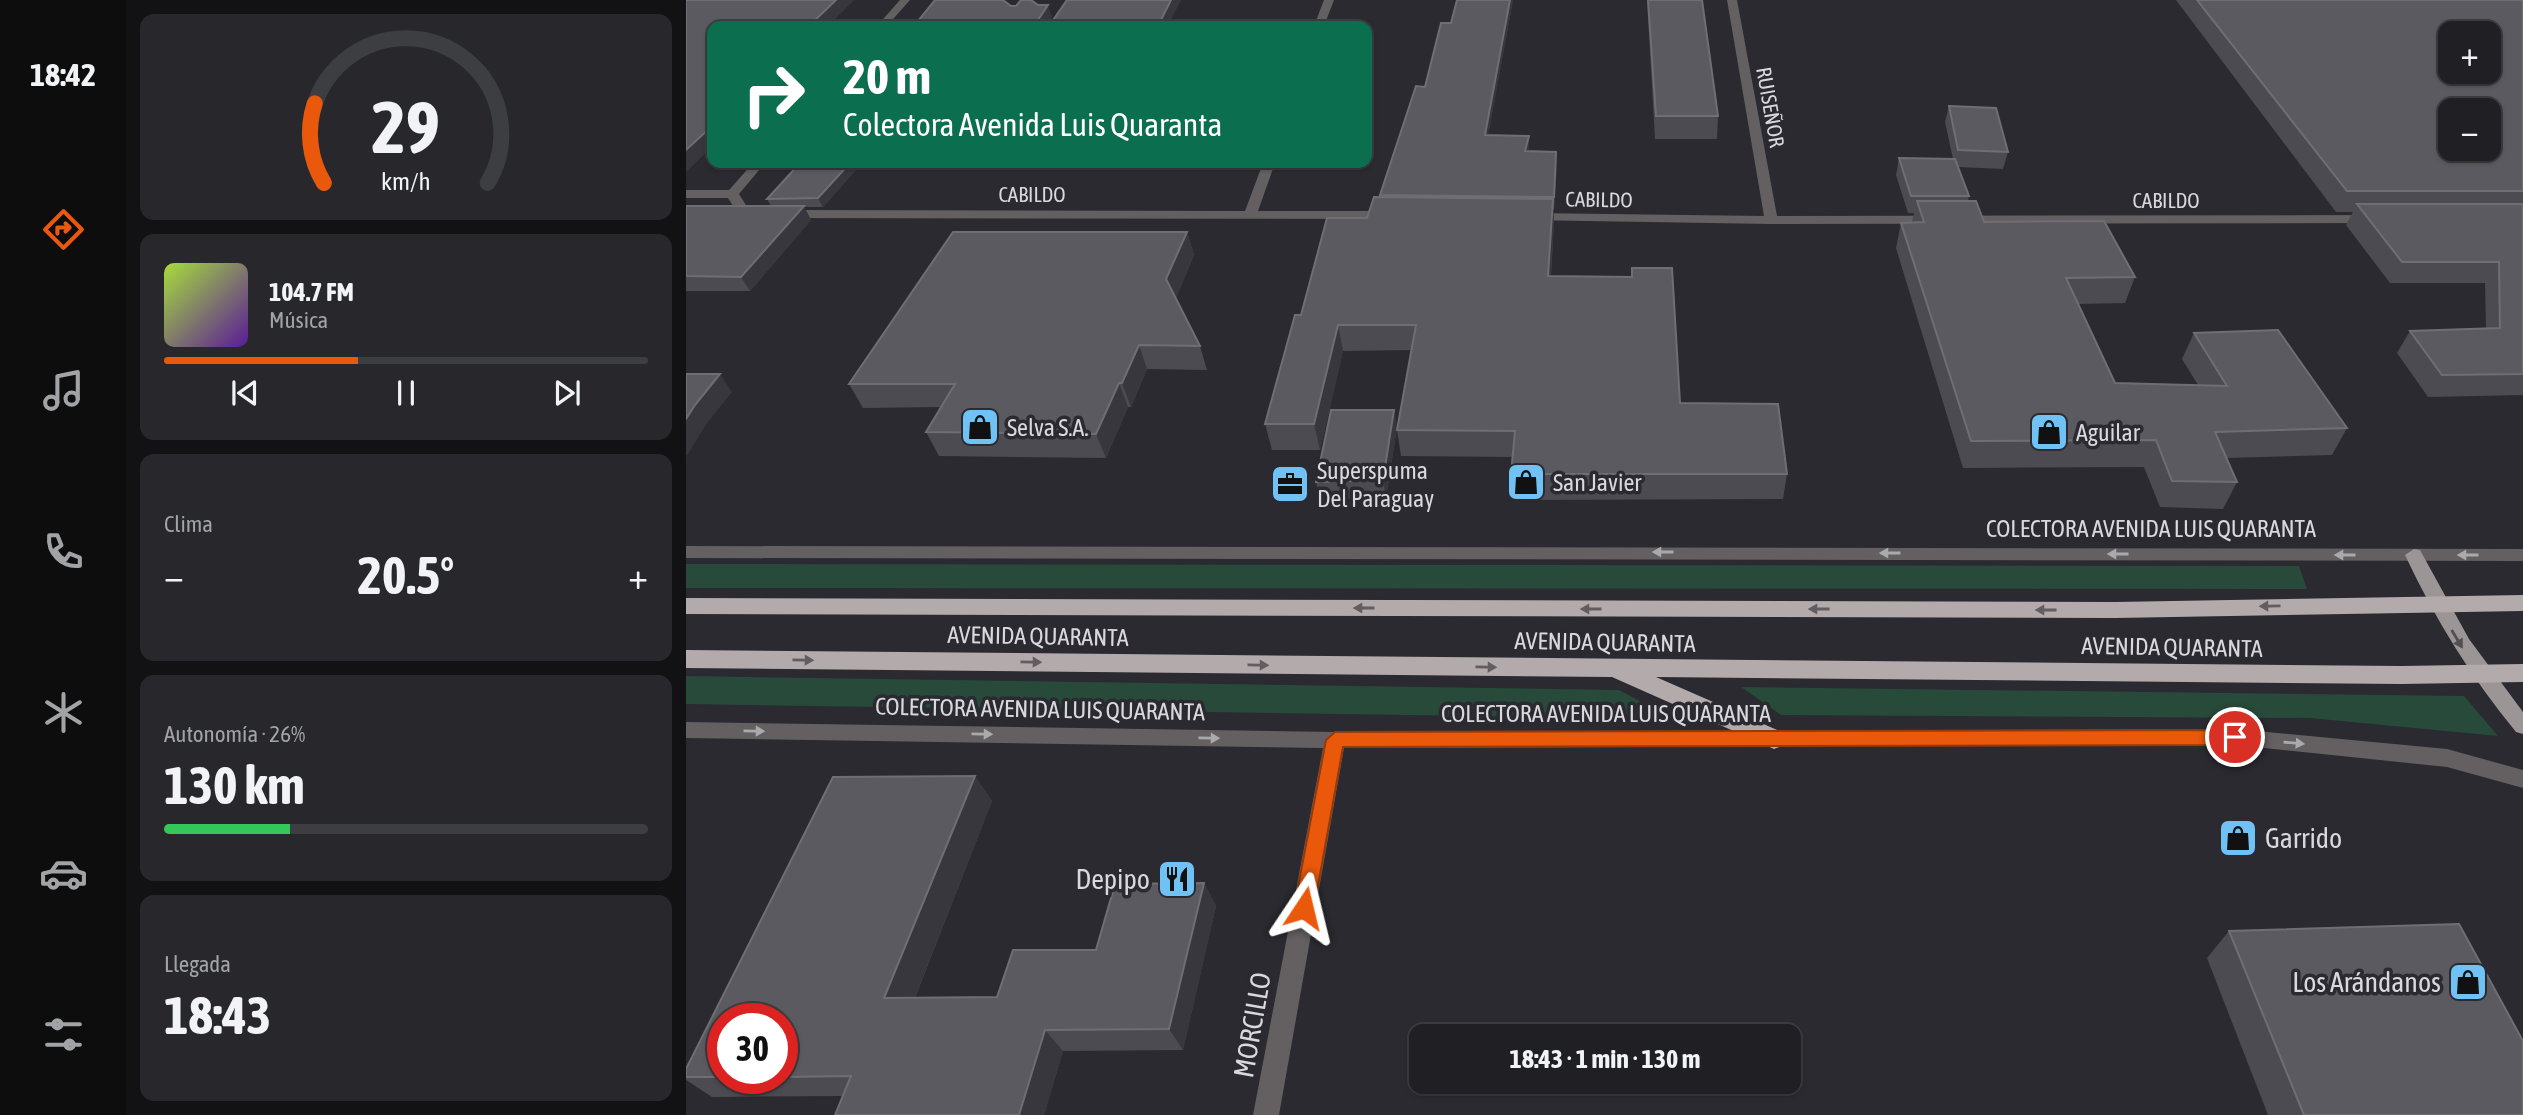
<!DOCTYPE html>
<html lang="es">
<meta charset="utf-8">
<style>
body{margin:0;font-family:"Asap Condensed",sans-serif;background:#28282c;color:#f1f3f6;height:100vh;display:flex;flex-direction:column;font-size:26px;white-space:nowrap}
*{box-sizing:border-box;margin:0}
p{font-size:23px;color:#a2a3a6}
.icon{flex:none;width:38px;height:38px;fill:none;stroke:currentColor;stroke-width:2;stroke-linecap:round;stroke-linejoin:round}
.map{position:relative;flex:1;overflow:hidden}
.side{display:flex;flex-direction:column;gap:14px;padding:14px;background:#121214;width:560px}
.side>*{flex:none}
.top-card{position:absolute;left:21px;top:21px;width:665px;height:147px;border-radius:14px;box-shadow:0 2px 5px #0004,0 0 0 2px #3d3e41;background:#0b6e4f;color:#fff;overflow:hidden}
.tools{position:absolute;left:1752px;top:21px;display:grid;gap:14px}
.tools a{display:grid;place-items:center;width:63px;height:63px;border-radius:14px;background:#202024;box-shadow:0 2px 5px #0004,0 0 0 2px #3d3e41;font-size:35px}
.speed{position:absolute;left:21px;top:1003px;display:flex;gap:14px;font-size:35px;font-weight:700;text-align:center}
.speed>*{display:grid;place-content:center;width:91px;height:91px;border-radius:50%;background:#202024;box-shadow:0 2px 5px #0004,0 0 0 2px #3d3e41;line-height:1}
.speed .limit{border:10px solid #d22;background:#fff;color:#111}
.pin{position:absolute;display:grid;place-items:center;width:60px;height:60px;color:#fff;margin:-30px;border:4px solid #fff;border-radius:50%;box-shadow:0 2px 7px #0007}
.me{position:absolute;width:77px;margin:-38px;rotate:10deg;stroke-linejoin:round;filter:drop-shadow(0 0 5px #0008)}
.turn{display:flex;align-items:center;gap:24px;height:147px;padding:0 21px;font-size:32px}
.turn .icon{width:91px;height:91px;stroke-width:2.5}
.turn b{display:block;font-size:49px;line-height:60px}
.big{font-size:52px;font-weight:700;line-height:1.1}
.side .widget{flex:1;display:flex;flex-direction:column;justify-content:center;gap:10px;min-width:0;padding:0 24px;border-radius:14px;background:#28282c}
.side .dial{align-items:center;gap:0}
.dial svg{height:182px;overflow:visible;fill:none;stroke:#3d3e41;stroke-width:7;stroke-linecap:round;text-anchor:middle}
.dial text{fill:#f1f3f6;stroke:none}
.song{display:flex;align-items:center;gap:21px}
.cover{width:84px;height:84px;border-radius:10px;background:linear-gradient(135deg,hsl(80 70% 55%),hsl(270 70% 35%))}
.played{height:7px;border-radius:4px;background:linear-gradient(90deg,#ea580c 40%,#3d3e41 40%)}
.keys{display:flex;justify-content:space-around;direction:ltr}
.heat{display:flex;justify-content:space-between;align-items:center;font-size:38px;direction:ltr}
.charge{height:10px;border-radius:5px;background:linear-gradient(90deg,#34c759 26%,#3d3e41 0)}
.trip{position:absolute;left:723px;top:1024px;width:392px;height:70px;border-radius:14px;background:#202024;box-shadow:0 2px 5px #0004,0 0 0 2px #3d3e41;font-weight:700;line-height:70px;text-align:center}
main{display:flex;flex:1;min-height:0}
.tab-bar{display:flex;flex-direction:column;width:126px;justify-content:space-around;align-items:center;background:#0d0d0e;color:#a2a3a6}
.tab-bar .icon{width:49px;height:49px}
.tab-bar .active{color:#ea580c}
.tab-bar b{font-size:32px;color:#f1f3f6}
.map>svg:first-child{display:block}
.green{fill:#284a3a}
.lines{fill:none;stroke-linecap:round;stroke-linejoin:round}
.minor{fill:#646061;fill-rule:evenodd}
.major{fill:#9c9596;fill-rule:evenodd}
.highway{fill:#b3aaab;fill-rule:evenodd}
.wall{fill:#4c4b51;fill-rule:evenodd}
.shaded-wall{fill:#38373d}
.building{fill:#5b5a60;stroke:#6f6e73;stroke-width:2;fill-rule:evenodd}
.oneway{fill:#aaa9ab}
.oneway2{fill:#615d61}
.oneway3{fill:#524f54}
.route{fill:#ea580c;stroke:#983908;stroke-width:2}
.labels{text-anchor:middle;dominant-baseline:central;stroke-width:7;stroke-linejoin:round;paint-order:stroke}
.far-street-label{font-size:21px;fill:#d9d9dd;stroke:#2a2a30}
.poi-label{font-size:24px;fill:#d9d9dd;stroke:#2a2a30;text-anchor:start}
.street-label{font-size:24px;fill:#d9d9dd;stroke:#2a2a30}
.near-poi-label{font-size:28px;fill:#d9d9dd;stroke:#2a2a30;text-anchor:end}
.near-street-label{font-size:28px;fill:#d9d9dd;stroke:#2a2a30}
</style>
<main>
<nav class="tab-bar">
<b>18:42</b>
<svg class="icon active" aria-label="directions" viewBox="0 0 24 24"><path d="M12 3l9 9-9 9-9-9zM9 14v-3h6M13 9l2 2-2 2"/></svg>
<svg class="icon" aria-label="music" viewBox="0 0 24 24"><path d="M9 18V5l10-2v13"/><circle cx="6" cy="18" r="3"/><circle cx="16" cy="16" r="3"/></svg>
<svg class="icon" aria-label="phone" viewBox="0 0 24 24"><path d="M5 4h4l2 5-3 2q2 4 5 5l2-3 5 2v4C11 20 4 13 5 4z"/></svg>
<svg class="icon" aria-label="climate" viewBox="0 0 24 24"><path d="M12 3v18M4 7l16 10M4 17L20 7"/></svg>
<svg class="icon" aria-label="car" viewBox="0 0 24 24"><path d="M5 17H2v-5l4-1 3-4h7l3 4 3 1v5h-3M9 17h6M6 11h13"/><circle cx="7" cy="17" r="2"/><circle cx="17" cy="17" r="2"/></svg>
<svg class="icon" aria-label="filters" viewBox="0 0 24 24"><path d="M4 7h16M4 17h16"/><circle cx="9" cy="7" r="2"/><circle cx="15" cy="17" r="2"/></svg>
</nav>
<section class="side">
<div class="widget dial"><svg viewBox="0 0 100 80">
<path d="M14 69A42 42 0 1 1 86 69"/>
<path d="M14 69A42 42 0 0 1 10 34" stroke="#ea580c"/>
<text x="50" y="56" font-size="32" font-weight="700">29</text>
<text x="50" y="72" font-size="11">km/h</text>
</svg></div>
<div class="widget">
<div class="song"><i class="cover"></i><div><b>104.7 FM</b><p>Música</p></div></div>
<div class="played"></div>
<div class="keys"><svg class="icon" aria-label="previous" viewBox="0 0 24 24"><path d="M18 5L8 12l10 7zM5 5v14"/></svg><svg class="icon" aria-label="pause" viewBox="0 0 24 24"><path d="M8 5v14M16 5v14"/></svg><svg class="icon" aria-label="next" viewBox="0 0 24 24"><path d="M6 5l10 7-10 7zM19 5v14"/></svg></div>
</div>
<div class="widget"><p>Clima</p>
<div class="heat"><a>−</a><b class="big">20.5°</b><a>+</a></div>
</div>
<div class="widget"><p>Autonomía · 26%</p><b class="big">130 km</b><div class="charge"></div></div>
<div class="widget"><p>Llegada</p><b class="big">18:43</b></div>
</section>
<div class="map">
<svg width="1837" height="1115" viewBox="0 0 1837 1115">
<rect width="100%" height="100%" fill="#2a2a30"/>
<path class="green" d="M0,564L1613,566L1621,589L0,588Z
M0,676L933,690L987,719L0,704Z
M1055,687L1778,696L1812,736L1624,718L1095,715Z"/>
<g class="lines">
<path class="minor" d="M214,0H224L201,26H191Z
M638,0H648L638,26H628Z
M1041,0H1051L1091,216L1686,215L1692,219L1686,223L1085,224L838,220L837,217L843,213L1078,216Z
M67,163H79L53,194L63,210L78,211V217H54L42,198H0V190H43Z
M577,163H589L572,211H703L709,215L703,219L101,218L95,214L101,210L559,211Z
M0,546L1837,549V561L0,558Z
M0,722L649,732L1549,729L1761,749L1837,770V788L1761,767L1549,745L658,748L593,1115H567L637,748L0,738Z"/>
<path class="major" d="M1728,549L1734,550L1783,639L1837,712V734L1830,732C1785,677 1749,619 1719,555Z"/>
<path class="highway" d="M1837,595V611L1429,618L0,614V598L1429,602Z
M0,650L1715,666L1837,664V682L1715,684L970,677L1096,732L1100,739L1096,746L1088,749L926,677L0,668Z"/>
</g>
<path class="wall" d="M827,0L802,135L843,149V151L870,152L871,165L868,210H867L868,224L865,276L994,403L1101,474L1097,499L827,500L825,474L826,457L715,456L711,430L725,350L657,351L634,450H586L579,424L615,315L694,197V195L765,23Z
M961,0H1016L1032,116L1031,139H969Z
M1490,0H1837V395L1742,397L1711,353L1724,331L1800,329L1799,283H1704L1660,225L1667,212H1650Z
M1263,106L1322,152L1317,169L1272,167L1283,196L1282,201L1298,222L1449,277L1439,303L1392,304L1429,383L1512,385L1496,359L1508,333L1661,428L1646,455L1540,458L1551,482L1537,509L1474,507L1458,467L1277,468L1210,248L1215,223L1226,222L1228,213H1222L1210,175L1213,158L1267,159L1259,122Z
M114,163H176L137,207H118L125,220L64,291H0V206H85L81,199Z
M501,232L508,255L490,298L514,346L521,370L461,369L445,407H442L420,458L253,456L240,432L255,407L177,408L163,384Z
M711,427L700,498L634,500L630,482Z
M289,776L306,801L229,998L311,997L327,950H410L429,884L518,883L530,906L497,1050L377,1051L358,1115H149L157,1096L26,1097L0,1080V1069L147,777ZM37,1018H96V1078H37Z
M1543,931L1837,1115H1582L1521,958Z"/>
<path class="shaded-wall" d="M150,0H168L142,26H123Z
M485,0H495L482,26H472Z
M824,0H827L800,148L799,135Z
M362,5L366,18L360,26H348Z
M26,126V147L0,172V150Z
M843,136V149L840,164L839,151Z
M870,152L871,165L868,210V197Z
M164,163H176L137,207L132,198Z
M867,199L868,224L863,302L862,276Z
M118,206L125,220L64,291L55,277Z
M501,232L508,255L488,303L480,279Z
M652,325L657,351L634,450L628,424Z
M453,345L461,369L445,407L436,383Z
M34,374L46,392L21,423L0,457V419L9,405Z
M433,383L442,407L420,458L410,434Z
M708,410L711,427L700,498L697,480Z
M289,776L306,801L220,1020L198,998Z
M518,883L530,906L497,1050L483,1029Z
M359,1030L377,1051L358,1115H333Z"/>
<path class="building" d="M0,0H150L123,26H26V126L0,150Z
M249,0H317L325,6H330L335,0H345L352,5H362L348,26H228Z
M381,0H485L472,26H363Z
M771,0H824L799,135L843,136L839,151L870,152L868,197L694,195L730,86L739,87L755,23H765Z
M962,0H1016L1032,116H970Z
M1511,0H1837V191H1661ZM1764,33H1802V72H1764ZM1764,110H1802V149H1764Z
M1263,106L1310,108L1322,152L1272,150Z
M1213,158L1269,159L1283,196H1225Z
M114,163H164L132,198L81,199Z
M688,197L867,199L862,276L946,277V268H986L994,403L1092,404L1101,474H825L829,431L711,430L730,325H652L628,424H579L609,315H615L641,218H681Z
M1231,201H1290L1298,222L1418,221L1449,277L1380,278L1429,383L1541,386L1508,333L1592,330L1661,428L1529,432L1551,482L1486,481L1470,440L1285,441L1215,223L1238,222Z
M1671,204H1837V374L1756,375L1724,331L1814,328L1813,262H1716Z
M0,206H118L55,277L0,276Z
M267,232H501L480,279L514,346L453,345L436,383H433L410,434L240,432L269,384H163Z
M0,374H34L9,405L0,419Z
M645,410H708L697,480L630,482Z
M289,776L198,998L311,997L327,950H410L429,884L518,883L483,1029L359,1030L333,1115H149L165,1076L96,1077V1018H37V1077H0V1069L147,777Z
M1773,924L1837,1041V1115H1618L1543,931Z"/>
<defs><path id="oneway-solid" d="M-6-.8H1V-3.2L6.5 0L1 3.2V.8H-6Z" transform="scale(1.75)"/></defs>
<g class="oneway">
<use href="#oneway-solid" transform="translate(977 552) rotate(-180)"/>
<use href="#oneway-solid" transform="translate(1204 553) rotate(-180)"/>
<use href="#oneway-solid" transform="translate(1432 554) rotate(-180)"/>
<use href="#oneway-solid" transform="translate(1659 555) rotate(180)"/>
<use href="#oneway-solid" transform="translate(1782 555) rotate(180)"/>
<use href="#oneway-solid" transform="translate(68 731) rotate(1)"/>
<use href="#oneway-solid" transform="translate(296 734) rotate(1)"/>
<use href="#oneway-solid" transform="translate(523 738) rotate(1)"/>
<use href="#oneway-solid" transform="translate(1608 743) rotate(5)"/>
</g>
<g class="oneway2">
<use href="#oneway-solid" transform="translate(1584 606) rotate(179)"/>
<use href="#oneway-solid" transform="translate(678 608) rotate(-180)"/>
<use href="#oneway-solid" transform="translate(905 609) rotate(-180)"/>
<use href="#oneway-solid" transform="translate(1133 609) rotate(-180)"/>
<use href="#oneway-solid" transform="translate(1360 610) rotate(-180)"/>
<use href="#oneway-solid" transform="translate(117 660) rotate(1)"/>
<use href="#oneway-solid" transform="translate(345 662) rotate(1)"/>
<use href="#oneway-solid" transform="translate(572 665) rotate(1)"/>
<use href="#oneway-solid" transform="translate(800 667) rotate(1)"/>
</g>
<use class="oneway3" href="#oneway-solid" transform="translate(1771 639) rotate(59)"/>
<path class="route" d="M1549,730L1558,737L1549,745L657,747L628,908L625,914L618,917L611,914L608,908L640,740L649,732Z"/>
<defs>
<symbol id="shop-square" viewBox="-11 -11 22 22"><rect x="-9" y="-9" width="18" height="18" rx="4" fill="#70c1f4" stroke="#2a2a30"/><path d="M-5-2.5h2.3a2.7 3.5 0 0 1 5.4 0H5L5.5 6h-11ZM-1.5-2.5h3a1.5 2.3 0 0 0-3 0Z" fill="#111"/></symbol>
<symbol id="office-square" viewBox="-11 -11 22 22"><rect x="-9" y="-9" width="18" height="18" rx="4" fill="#70c1f4" stroke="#2a2a30"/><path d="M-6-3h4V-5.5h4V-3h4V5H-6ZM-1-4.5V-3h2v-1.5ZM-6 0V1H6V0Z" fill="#111"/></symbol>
<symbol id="restaurant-square" viewBox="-11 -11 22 22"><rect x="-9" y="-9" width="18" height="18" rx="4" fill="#70c1f4" stroke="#2a2a30"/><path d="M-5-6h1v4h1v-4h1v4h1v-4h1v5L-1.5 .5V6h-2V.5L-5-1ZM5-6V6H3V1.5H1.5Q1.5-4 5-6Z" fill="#111"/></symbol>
</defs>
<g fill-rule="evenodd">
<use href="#shop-square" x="272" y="405" width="44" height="44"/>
<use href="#shop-square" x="1341" y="410" width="44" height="44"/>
<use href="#shop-square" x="818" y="460" width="44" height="44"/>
<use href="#office-square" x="582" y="462" width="44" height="44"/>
<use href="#shop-square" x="1530" y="816" width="44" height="44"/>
<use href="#restaurant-square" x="469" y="857" width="44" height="44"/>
<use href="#shop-square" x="1760" y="960" width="44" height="44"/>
</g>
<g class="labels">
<g class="far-street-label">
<text transform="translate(1085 107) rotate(80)">RUISEÑOR</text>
<text x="346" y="194">CABILDO</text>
<text transform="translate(913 199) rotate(1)">CABILDO</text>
<text x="1480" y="200">CABILDO</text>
</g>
<g class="poi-label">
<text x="321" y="427">Selva S.A.</text>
<text x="1390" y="432">Aguilar</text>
<text x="631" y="470">Superspuma<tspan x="631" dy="28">Del Paraguay</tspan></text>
<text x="867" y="482">San Javier</text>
</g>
<g class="street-label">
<text x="1465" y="528">COLECTORA AVENIDA LUIS QUARANTA</text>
<text transform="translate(352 636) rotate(1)">AVENIDA QUARANTA</text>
<text transform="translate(919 642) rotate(1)">AVENIDA QUARANTA</text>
<text transform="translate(1486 647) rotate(1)">AVENIDA QUARANTA</text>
<text transform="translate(354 709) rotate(1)">COLECTORA AVENIDA LUIS QUARANTA</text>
<text x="920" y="713">COLECTORA AVENIDA LUIS QUARANTA</text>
</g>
<g class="near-poi-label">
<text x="1579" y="838" text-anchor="start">Garrido</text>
<text x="464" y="879">Depipo</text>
<text x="1755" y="982">Los Arándanos</text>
</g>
<g class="near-street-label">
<text transform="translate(566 1025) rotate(-80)">MORCILLO</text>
</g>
</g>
</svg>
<div class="tools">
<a>+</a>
<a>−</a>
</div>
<div class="speed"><div class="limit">30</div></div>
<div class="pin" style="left:1549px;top:737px;background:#d93025"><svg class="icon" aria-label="arrive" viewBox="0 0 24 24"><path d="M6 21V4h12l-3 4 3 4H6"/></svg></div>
<svg class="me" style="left:618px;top:908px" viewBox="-20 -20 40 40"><path d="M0-17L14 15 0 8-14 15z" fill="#ea580c" stroke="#fff" stroke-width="4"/></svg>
<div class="trip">18:43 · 1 min · 130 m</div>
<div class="top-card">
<div class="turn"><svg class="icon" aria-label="right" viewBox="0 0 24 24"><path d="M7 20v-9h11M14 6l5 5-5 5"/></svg><div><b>20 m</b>Colectora Avenida Luis Quaranta</div></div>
</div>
</div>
</main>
